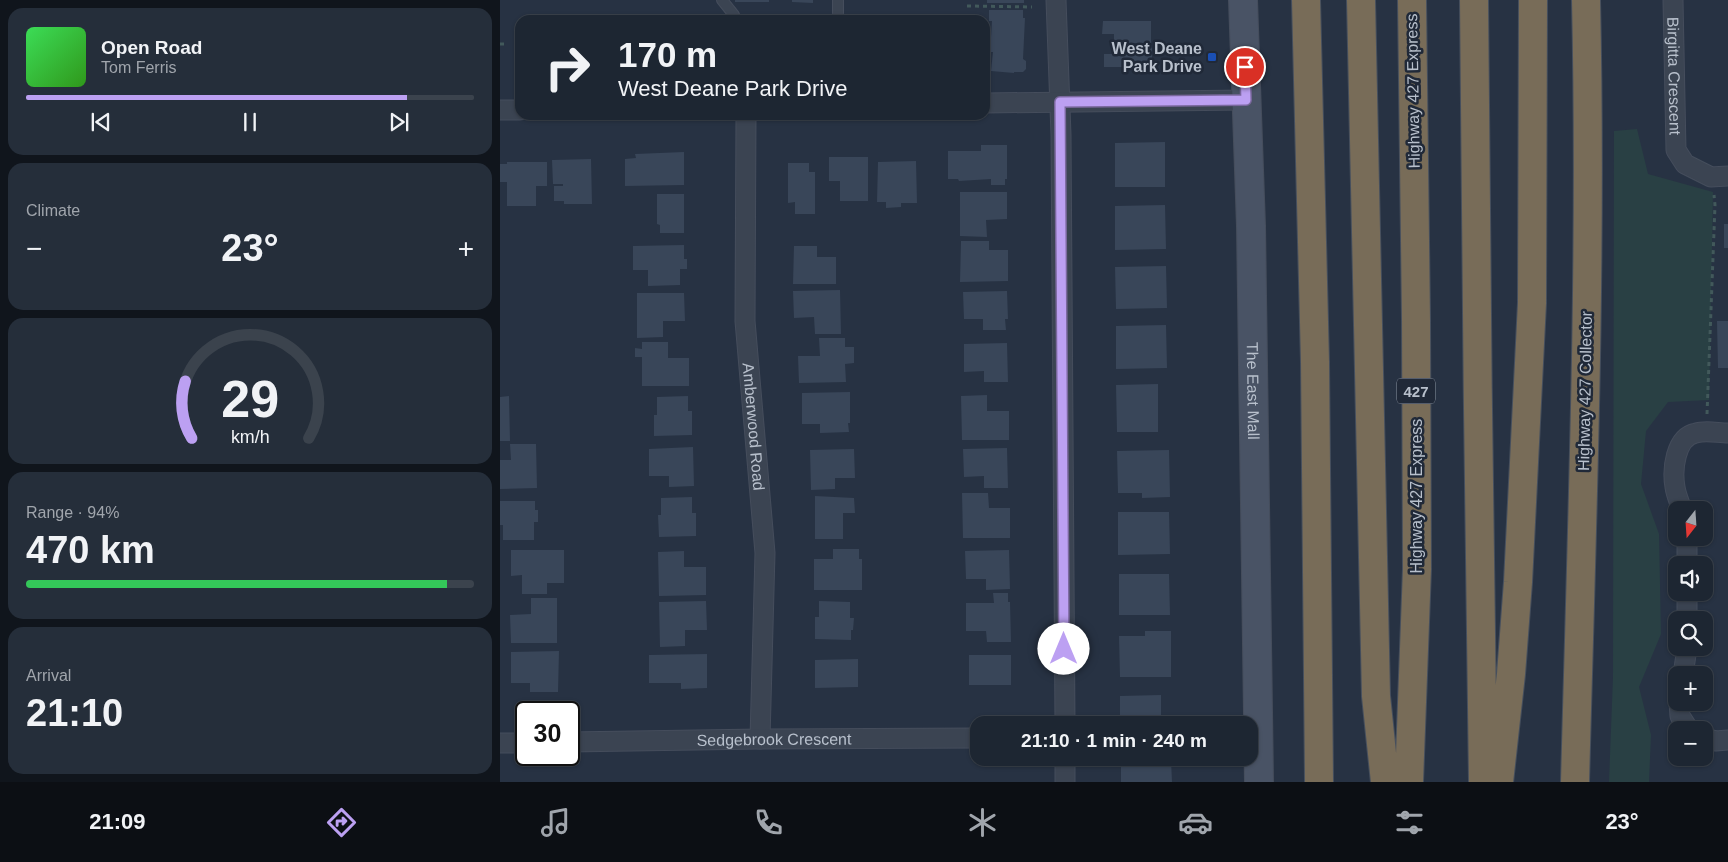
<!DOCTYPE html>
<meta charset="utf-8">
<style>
body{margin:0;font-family:Helvetica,sans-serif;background:#252e3a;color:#f1f3f6;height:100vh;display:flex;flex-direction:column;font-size:19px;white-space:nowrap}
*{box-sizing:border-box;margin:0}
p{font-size:16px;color:#a0a5ac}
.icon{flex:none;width:28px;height:28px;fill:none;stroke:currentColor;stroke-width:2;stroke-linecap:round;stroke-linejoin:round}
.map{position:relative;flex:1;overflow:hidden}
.side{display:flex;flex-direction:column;gap:8px;padding:8px;background:#10151c;width:500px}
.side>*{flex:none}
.banner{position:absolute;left:15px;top:15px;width:475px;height:105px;border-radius:15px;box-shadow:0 1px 4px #0004,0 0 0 1px #3b434d;background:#1d2632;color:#f1f3f6;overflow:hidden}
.needle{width:32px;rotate:197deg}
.fabs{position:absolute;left:1168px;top:501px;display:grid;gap:10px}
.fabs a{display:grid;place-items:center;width:45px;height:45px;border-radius:10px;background:#1d2632;box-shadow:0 1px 4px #0004,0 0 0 1px #3b434d;font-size:25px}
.speed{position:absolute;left:15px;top:701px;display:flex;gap:10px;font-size:25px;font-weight:700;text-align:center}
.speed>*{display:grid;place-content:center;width:65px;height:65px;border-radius:50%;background:#1d2632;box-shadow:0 1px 4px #0004,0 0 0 1px #3b434d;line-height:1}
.speed .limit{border:2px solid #111;border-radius:8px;background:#fff;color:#111}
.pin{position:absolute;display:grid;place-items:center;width:42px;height:42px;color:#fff;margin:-21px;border:2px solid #fff;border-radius:50%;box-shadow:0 1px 5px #0007}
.me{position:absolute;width:55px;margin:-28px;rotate:0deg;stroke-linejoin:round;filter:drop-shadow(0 0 4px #0008)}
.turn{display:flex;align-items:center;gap:18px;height:105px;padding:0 20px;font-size:22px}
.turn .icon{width:65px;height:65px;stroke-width:2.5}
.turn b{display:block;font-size:35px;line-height:42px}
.big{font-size:38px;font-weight:600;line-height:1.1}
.side .tile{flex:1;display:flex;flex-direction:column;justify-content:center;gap:8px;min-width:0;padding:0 18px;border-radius:15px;background:#252e3a}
.side .dial{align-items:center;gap:0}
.dial svg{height:130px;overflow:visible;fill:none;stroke:#3b434d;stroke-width:7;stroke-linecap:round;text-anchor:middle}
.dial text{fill:#f1f3f6;stroke:none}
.song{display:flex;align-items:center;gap:15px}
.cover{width:60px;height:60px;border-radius:8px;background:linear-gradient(135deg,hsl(130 70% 55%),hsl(110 70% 35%))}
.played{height:5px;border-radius:2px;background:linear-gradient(90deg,#bca0f2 85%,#3b434d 85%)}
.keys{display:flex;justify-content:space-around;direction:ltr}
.heat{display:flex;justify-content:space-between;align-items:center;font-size:28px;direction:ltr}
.charge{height:8px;border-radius:4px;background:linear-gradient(90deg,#34c759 94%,#3b434d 0)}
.trip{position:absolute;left:470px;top:716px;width:288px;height:50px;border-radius:15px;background:#1d2632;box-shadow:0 1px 4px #0004,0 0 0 1px #3b434d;font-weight:600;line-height:50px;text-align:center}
.tab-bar{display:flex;height:80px;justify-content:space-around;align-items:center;background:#0c0f14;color:#a0a5ac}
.tab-bar .icon{width:35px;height:35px}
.tab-bar .selected{color:#bca0f2}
.tab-bar b{font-size:22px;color:#f1f3f6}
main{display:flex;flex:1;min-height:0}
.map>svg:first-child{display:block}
.green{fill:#294044}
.building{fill:#394659}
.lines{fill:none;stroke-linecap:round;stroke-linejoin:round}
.lane-casing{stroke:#454d5c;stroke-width:12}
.street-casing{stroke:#454d5c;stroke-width:21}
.secondary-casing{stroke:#454d5c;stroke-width:30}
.highway-casing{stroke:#464f5d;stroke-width:30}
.path{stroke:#42595b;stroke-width:3;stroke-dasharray:4 4;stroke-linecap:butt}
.lane{stroke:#3b4452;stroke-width:10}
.street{stroke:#3b4452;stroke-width:19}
.secondary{stroke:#495365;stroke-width:28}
.highway{stroke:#786c58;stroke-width:28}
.route-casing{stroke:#7a689d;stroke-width:12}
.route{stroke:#bca0f2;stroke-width:9}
.transit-dot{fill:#1a4fb4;stroke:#202938;stroke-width:2}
.labels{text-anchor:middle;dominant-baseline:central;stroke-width:5;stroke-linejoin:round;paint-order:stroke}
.shield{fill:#202938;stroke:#8a93a0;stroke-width:1}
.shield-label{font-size:15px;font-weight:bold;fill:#b8c0cc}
.poi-label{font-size:16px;font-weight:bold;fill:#b8c0cc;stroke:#202938;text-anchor:end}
.street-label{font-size:16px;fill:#b8c0cc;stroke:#202938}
</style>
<main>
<section class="side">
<div class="tile">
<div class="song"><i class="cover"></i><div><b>Open Road</b><p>Tom Ferris</p></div></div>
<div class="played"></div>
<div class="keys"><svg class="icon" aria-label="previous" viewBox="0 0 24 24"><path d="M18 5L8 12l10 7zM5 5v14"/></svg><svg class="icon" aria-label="pause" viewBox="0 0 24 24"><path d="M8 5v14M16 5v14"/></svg><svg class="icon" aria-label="next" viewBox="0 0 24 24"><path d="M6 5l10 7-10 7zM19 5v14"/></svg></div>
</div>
<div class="tile"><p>Climate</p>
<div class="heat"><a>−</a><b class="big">23°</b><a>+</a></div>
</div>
<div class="tile dial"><svg viewBox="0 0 100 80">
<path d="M14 69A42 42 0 1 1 86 69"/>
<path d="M14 69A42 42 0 0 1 10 34" stroke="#bca0f2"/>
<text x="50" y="56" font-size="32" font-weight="700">29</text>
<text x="50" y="72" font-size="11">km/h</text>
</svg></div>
<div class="tile"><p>Range · 94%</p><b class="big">470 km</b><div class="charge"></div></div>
<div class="tile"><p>Arrival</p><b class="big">21:10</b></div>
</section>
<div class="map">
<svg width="1228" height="782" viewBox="0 0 1228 782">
<rect width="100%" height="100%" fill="#273243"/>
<path class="green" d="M1137,129L1148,174L1213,192L1209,400L1168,402L1146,431L1141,484L1159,534L1161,634L1139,687L1151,735L1149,782H1109L1113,677L1114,131Z"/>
<path class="building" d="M235,0H269V2H235Z
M292,0H313V3L292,2Z
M487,0H524V3H487Z
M489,10H523V18H525L523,59L526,61V69L523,72H514V73L491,71L493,52H490L492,21H489Z
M603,21H651V43H614V34H602Z
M616,45H652V67H604V54H616Z
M665,142V187H615V143Z
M481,145H507V179H505V185H491V179L459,181L458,179H448V151H481Z
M184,152V185L125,186V159L136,158L135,154Z
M329,157H368V201H340V181H329Z
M91,159L92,204H64V201H54V186H63V184H53L52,160Z
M416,161L417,203H401V207L386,208V202H377L378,162Z
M7,162H47V186H36V206H7V182H0V164H7Z
M288,163H309V172H315V214H295V202L288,203Z
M460,192H507V219L486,220L487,237L460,236Z
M157,194H184V233H160V225L157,224Z
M665,205L666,249L615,250V206Z
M1224,224H1228V248H1224Z
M461,241H489V250H508V281L460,282Z
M184,245V259H187V269H180V285L148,286V270H133V246Z
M294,246H317V257H336V284H293Z
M666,266L667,308L616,309L615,267Z
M340,290L341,334H315L314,317L294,318L293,291Z
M507,291L508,319H505L506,330H483V319H464L463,292Z
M137,293H184L185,321H163V337L137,338Z
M1217,321H1228V368H1218Z
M666,325L667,368L616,369V326Z
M319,338H345V347H354V363L345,364L346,382L299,383L298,356H320Z
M142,342H168V358H189V386H142V357H135V348L142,349Z
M507,343L508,382H484V371L464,372V344Z
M658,384V432H617L616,385Z
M350,392V423H348L349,432L320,433V424H302V393Z
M487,395V411H509V440H462L461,396Z
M9,396L10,441H0V397Z
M188,396V411H192V435L154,436V415H157V397Z
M10,444H36L37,488L0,489V460H11Z
M193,447L194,486L169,487V476H149V449Z
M507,448L508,488H484V476L464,477L463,449Z
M354,449L355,478H335V489L311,490L310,450Z
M669,450L670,497L642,498V493H618L617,451Z
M462,493H488L489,508H510V538H463Z
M315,496L354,498L355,513H343V539H315Z
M192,497V513H196V536L159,537L158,515H161V498Z
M0,501H35V510H38V522H34V540H3V525H0Z
M618,512H669L670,554L618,555Z
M333,549H359V559H362V590H314V559H333Z
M11,550H64V583H47V594H22V575L11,576Z
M509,550L510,589L486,590V579H466L465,551Z
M184,551V567H206V595L159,596L158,552Z
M619,574H669L670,615H619Z
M493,593H508V602H510L511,642H487L486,631H466V603H494Z
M31,598H57V643H11L10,615L31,614Z
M206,601L207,630H185V646L160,647L159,602Z
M319,601L350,602V618H354L353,630H351V640L315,639V617H319Z
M645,631H671V677H620L619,636H645Z
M59,651L58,692H30V683H11V652Z
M207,654V688L181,689V683H149V655Z
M469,655H511V685H469Z
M358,659V687L315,688V660Z
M661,695V725H620V696Z
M621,760H671L672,782H621Z"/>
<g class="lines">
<defs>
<path id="lane" d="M222,0L234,15L233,20
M338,13V0"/>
<g id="street">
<path d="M556,0L561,135L565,725"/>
<path id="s1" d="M1173,0L1176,150L1185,164L1211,177L1228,176"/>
<path d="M485,103L746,100"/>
<path d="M0,110H20"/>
<path id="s2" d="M246,115L245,321L265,553L260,739"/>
<path d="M1182,510C1180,503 1176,495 1175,487C1172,470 1175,437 1196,433C1206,430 1218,433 1228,433"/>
<path d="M1187,538V565"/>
<path d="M1187,592V620"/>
<path d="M1183,675L1187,648"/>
<path d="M1179,702L1180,716L1189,730"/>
<path d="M1204,738L1216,741L1228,740"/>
<path id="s3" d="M69,742L260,739L479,738"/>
<path d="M0,743H26"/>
<path d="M565,758V782"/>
</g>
<g id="secondary">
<path id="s4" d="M743,0L751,226L759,782"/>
</g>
<path id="highway" d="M806,0L815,362L819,782
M861,0L876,696L885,782
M974,0C977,261 978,521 983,782
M909,782L917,569L916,320L912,0
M999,782L1011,674L1018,582L1032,303L1033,0
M1075,782C1082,521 1092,261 1086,0"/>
</defs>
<use href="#lane" class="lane-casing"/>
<use href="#street" class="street-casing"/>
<use href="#secondary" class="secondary-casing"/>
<use href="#highway" class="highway-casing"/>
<path class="path" d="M467,6L532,7
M0,44H4
M1207,414L1215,205L1214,195"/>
<use href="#lane" class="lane"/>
<use href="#street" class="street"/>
<use href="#secondary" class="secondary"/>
<use href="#highway" class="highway"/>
</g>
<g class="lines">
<defs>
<path id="route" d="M564,649L560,102L746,100L745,67"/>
</defs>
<use href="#route" class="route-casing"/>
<use href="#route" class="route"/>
</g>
<rect class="transit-dot" x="707" y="52" width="10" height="10" rx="2.5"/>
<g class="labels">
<rect class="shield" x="897" y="378.5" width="38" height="25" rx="4"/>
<g class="shield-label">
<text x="916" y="391">427</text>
</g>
<g class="poi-label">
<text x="702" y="48">West Deane<tspan x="702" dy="18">Park Drive</tspan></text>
</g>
<g class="street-label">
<text stroke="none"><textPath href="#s1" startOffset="76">Birgitta Crescent</textPath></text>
<text transform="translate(913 91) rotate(-91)">Highway 427 Express</text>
<text stroke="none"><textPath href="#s4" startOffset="391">The East Mall</textPath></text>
<text transform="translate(1085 391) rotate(-89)">Highway 427 Collector</text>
<text stroke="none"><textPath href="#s2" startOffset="312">Amberwood Road</textPath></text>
<text transform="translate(916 496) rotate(-90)">Highway 427 Express</text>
<text stroke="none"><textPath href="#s3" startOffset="205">Sedgebrook Crescent</textPath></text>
</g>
</g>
</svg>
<div class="fabs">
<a><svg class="needle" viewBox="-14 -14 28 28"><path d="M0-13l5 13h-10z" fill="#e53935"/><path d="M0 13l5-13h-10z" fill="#a0a5ac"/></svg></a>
<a><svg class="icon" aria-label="sound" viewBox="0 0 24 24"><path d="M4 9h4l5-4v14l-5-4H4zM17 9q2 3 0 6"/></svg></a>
<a><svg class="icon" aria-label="search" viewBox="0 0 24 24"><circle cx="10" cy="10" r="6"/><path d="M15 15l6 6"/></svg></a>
<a>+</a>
<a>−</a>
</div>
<div class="speed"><div class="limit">30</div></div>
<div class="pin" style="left:745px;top:67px;background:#d93025"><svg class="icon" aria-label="arrive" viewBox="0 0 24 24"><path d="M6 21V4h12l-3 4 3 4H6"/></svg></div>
<svg class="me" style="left:564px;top:649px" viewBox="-20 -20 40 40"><circle r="19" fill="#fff"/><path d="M0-13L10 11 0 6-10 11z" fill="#bca0f2"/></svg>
<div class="trip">21:10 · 1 min · 240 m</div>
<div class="banner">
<div class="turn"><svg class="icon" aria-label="right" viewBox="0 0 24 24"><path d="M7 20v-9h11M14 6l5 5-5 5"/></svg><div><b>170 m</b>West Deane Park Drive</div></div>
</div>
</div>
</main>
<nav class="tab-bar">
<b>21:09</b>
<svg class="icon selected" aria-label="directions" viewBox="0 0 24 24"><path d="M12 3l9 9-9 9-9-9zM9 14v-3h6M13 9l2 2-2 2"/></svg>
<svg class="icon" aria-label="music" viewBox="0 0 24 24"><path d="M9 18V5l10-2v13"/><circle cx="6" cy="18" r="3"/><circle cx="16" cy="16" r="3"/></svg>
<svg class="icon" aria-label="phone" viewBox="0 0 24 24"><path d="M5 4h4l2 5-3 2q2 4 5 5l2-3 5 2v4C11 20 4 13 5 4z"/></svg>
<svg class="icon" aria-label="climate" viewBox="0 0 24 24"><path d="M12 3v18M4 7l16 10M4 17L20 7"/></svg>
<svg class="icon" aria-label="car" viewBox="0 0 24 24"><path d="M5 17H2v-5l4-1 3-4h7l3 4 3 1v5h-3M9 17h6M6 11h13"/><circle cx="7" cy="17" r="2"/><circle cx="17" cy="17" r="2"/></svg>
<svg class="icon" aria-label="filters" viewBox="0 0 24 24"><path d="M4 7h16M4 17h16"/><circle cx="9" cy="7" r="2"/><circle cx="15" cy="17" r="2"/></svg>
<b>23°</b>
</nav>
